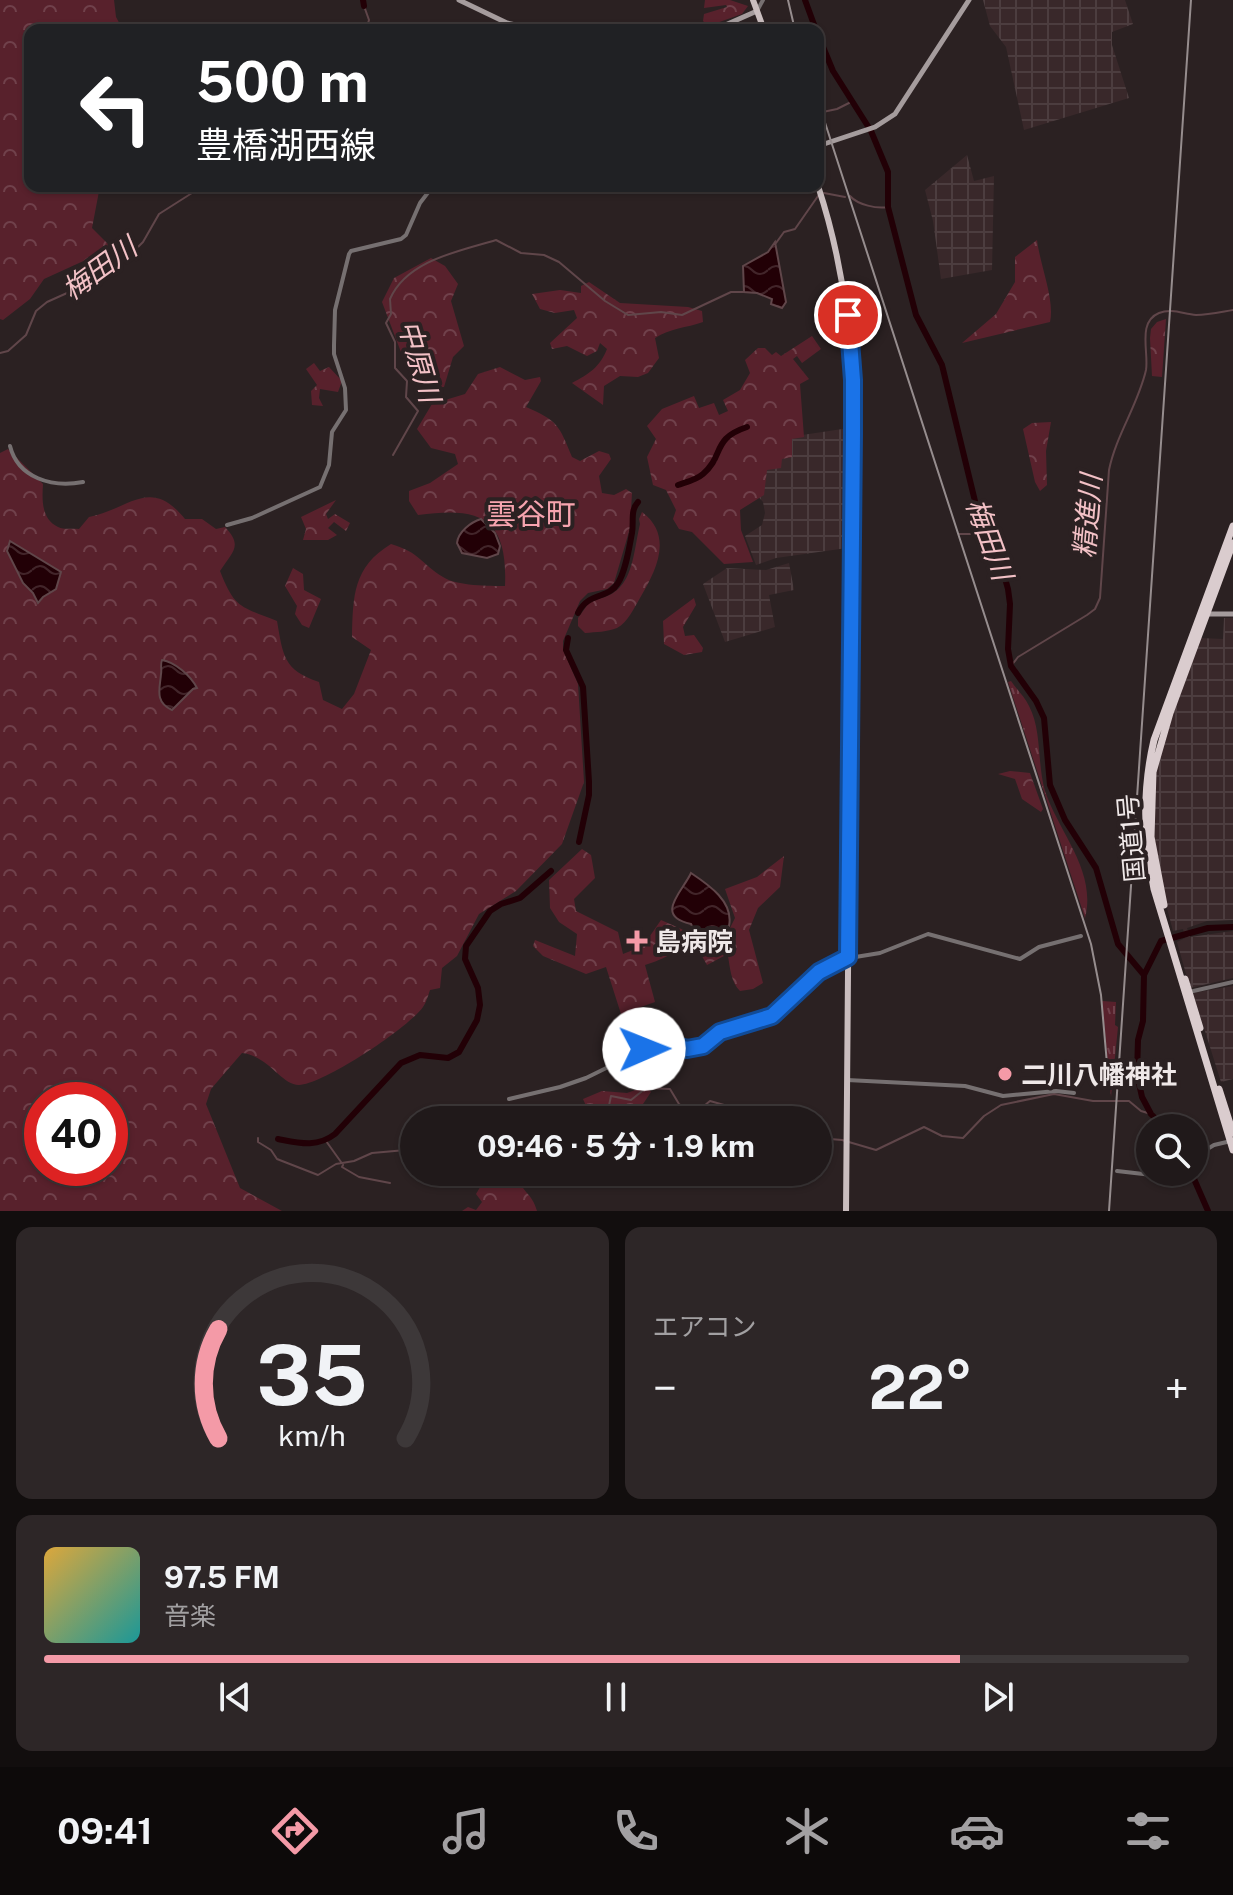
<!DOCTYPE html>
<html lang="ja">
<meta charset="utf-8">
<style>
body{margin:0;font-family:"Public Sans","Noto Sans JP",sans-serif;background:#2d2627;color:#f1f3f6;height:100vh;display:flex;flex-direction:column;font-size:30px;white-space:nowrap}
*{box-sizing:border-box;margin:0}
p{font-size:26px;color:#a2a0a2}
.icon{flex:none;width:44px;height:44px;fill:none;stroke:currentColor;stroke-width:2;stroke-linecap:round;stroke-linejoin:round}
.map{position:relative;height:1211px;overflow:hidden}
.side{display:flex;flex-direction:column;gap:16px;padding:16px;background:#120e0e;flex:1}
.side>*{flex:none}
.banner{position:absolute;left:24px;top:24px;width:800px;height:168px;border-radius:16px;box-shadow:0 2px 6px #0004,0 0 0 2px #3d3839;background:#202124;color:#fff;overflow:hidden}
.buttons{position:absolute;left:1136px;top:1114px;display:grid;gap:16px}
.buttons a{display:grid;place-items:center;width:72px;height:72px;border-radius:50%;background:#20191a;box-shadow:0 2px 6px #0004,0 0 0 2px #3d3839;font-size:40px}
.speed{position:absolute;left:24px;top:1082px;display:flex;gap:16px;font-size:40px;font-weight:700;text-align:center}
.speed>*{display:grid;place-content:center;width:104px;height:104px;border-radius:50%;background:#20191a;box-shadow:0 2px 6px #0004,0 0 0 2px #3d3839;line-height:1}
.speed .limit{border:12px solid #d22;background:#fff;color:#111}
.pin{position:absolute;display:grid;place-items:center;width:68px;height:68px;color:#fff;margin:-34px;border:4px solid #fff;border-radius:50%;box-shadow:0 2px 8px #0007}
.me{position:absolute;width:88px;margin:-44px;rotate:89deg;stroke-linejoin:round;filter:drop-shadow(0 0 6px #0008)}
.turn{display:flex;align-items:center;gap:28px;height:168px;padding:0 40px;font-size:36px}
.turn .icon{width:104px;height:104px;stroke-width:2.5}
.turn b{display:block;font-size:56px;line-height:68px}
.big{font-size:60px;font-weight:700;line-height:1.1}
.side .tile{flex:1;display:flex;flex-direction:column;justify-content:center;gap:12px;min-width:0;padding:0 28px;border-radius:16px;background:#2d2627}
.side .dial{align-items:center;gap:0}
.dial svg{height:208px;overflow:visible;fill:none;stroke:#3d3839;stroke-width:7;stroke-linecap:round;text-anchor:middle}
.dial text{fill:#f1f3f6;stroke:none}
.song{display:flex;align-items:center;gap:24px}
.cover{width:96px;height:96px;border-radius:12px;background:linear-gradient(135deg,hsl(40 70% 55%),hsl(180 70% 35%))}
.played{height:8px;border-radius:4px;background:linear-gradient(90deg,#f49aa7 80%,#3d3839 80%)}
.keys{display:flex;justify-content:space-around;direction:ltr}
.heat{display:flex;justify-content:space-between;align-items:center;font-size:44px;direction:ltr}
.side .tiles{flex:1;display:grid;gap:16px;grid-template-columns:1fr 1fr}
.tile:last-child{grid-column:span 2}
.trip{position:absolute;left:400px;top:1106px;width:432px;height:80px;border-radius:40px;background:#20191a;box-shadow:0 2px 6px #0004,0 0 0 2px #3d3839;font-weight:700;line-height:80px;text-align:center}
.tab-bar{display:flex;height:128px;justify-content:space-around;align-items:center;background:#0d0a0a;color:#a2a0a2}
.tab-bar .icon{width:56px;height:56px}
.tab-bar .active{color:#f49aa7}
.tab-bar b{font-size:36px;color:#f1f3f6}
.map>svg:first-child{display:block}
.industrial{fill:url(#industrial-grid)}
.grass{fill:url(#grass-tufts)}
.forest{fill:url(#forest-crowns);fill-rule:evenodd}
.water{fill:url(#water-waves);stroke:#60464a;stroke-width:2}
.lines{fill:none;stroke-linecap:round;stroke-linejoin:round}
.stream{stroke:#60464a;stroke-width:2}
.river{stroke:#220006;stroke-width:6}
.tertiary{stroke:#767071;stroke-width:4}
.secondary{stroke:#a59c9d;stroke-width:5}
.primary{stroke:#c9bdbe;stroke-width:6}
.trunk{stroke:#daccce;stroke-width:7}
.rail{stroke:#968d8e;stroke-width:2}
.route-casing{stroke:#114b97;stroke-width:20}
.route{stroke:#1a73e8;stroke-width:14}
.poi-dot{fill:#f49aa7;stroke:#2b2122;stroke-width:3}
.labels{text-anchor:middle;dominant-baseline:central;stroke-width:8;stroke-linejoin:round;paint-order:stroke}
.street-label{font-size:26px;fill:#efe8e8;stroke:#2b2122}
.poi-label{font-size:26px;font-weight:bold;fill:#efe8e8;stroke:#2b2122;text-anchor:start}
.water-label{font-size:28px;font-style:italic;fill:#f3c1c6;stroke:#2b2122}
.quarter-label{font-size:30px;fill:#f7a4af;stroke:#2b2122}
</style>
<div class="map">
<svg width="1233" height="1211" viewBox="0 0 1233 1211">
<defs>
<pattern id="industrial-grid" width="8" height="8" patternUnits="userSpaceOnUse" patternTransform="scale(2)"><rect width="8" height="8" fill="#39282a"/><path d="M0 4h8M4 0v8" fill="none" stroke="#4c3d3f"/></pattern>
<pattern id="grass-tufts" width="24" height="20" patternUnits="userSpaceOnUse" patternTransform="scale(2)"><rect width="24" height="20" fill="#58212c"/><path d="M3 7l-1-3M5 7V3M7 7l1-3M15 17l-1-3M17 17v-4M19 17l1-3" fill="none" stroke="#70414b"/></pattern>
<pattern id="forest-crowns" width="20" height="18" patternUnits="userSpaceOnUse" patternTransform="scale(2)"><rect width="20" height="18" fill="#58212c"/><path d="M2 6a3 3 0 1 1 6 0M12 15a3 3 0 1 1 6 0" fill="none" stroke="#70414b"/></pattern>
<pattern id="water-waves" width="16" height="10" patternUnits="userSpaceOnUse" patternTransform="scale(2)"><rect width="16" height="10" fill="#220006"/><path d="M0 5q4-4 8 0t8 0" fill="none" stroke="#42252a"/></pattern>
</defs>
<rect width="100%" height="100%" fill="#2b2122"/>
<path class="industrial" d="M983,0H1125L1133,24L1112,32V45L1129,98L1024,130L1006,47L990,26Z
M967,155L974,181L994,176L992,270L941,279L933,221L925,190Z
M849,428L847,548L776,558L756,565L745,536L762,525L765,513L763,502L755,493L767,467L789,437Z
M789,563L794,590L769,595L775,627L725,642L703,584L727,568L766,570Z
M1224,618H1233V920L1207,921L1187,928L1190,937L1233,931V978L1190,988L1177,942L1185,938L1183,929L1173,931L1160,881L1154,841L1156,771L1165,733L1200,638L1223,639Z
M1233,986V1079L1221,1082L1193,993Z"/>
<path class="grass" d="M1011,681C1016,689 1025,697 1029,706C1042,730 1037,764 1045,791C1059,833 1097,871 1085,918L1008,682Z
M1102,1001L1116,1002L1115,1025L1118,1027L1111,1097Z"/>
<path class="forest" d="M0,0H114L116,17L123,30H30V186H100L92,228L112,248L44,279L30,299L3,320L0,319Z
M705,0H730L748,6L742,14L708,26L703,21L704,14L727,7L726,5L704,8Z
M1037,240C1040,265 1055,300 1050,322L962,343L996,314L1015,282V257Z
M431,258L445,266L458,284L451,301L464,346L453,357L444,387L428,388L407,368L382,302L394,278Z
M589,282L620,303L688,307L702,311L703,322C686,328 670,328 655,338L659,358L648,373L638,377L620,376L604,386L603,405L572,383C589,374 600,367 607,349L600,343L597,351L587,356L567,346L552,349L550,343L577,318L574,310L555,313L540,309L532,294L560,290L581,293V286Z
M1166,319L1162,377L1152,376L1150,338L1151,329L1157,322Z
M812,336L821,349L802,363L797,356L793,359L809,379L800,384L804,437L792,439V457L782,459L781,468L767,470L764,495L740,510L741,530L753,562L724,564L692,532L679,529L673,519L676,510L666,490L653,485L647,457L656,439L647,426L662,409L694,396L699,408L714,403L719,415L728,411L723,400L740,390L750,373L745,360L758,348H765L772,355L776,352L781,356Z
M314,363L320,371L329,367L342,381L338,392L320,389L319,398L323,406L312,405L311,391L317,385L306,369Z
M500,367L525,380L540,377L541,381L526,407C558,421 559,425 572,457L580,461L599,451L609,454L611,459L599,476L602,493L614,495L626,489L632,493L630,528L614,583L607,589L588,593L580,601L563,641V650L578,684L584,782L562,844L516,891L479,914L457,956L442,968L440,988L430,990C428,996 426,1003 423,1007C408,1028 324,1084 299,1085C281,1085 269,1056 242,1053L211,1089L206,1104L240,1188L282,1211H0V453L8,449L43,484C42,499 41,519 58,527C64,530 73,528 79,529L89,517C130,509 150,476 185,519H202L216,529L225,527C243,546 233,551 220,571C235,609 240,606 277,621C283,655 283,670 319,682L323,700L342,709L354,694L371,650L352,637C353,596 353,567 391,544C421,553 420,563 443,577C456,586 490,586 505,586C508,518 481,506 418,515L409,501V491L430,483L458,464L455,454L431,448L417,429L432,404L465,394L478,374ZM42,1100H110V1168H42Z
M1051,422L1046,451L1047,485L1040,491L1035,482L1023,429L1032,423Z
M336,500L326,514L328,519L335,514L350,523L346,531L334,522L328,528L337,535L328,540H303L306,529L301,517Z
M642,512C674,536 656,571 640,598C634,608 628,622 617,628C607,632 596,632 585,633L578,626V618L591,600C634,596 632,558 640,524L639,519Z
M293,568L303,574L304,590L321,599L309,628L302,625L295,614L297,606L285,586Z
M694,598L696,605L683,627L685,636L694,635L703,648L702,652L684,655L664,644L663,621Z
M1010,771L1030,773L1043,809L1041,812L1022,799L1015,779L998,774Z
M582,849L591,855L595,878L574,899L576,911L618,932L623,954L643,946L661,920L688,932C679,953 666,958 645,965L655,1002L621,1014L606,967L586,974L543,956L533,946L535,940L575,956L577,934L559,922L550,908L549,880Z
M784,856L780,887L758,908L749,930L763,983L753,989L740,991C731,982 730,968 728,956H724L707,965L694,942V932L729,930L735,918L725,889L757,877Z
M646,1086L651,1092L637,1113L620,1120L592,1119L583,1099L602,1091L627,1093Z
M489,1172H516C520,1192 532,1192 537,1211H462L468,1207L476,1210L482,1202L476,1194Z"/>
<path class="water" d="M775,242L786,302L782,308L771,304L772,299L757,293L744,292L743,266L768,252Z
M481,519L495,533L500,546L498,554L487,558L462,553L457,543C458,532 471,522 481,519Z
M10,541L61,572L56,589L43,597L38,603L33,593L23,583L7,551Z
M162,660C175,662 191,676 197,688L193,689L172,710C154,702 160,688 161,674C162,669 160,665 162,660Z
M691,873C709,885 734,902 729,926L721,930L712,927L709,930L693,928L691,924C653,916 683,891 691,873Z"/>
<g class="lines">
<path class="stream" d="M364,6L369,20L366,30
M818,113L837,109L853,101
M824,193L845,197
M850,196C858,205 877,209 888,207
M776,243L784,232L795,229L818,196
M0,353L8,351L26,335L36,311L47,302L76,289L87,272L113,265L133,252L143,242L159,214L203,186
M393,455L418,411L406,397L407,381L395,368V342L386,323L391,314L390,299C407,260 460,251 496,240L521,253L544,255L559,262L605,301L628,315L661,312L682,315L731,292H743
M959,534H974
M1011,666L1018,657L1087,615L1095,609L1100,598L1109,470C1116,435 1138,405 1146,370C1149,352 1137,322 1159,313C1172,308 1183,314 1196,315C1209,315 1221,312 1233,310
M536,1120L563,1118L580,1110L599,1120
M606,1120L611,1096L631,1100L646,1088L670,1089L679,1104L693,1115L710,1101L777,1120
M258,1138V1142L271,1150L277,1159L318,1175L336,1164L354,1161L372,1153L406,1150L414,1152
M818,1138L842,1140L876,1150L924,1127L942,1136L963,1138L984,1116L1001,1105L1054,1094L1093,1101H1129L1141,1111L1151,1114
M326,1141L341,1162
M343,1165L342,1167L359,1177L390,1183"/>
<path class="river" d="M363,0L364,6
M805,0L816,30
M818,35L833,71L871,131L888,172V207L916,315L942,365L982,530L1002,568L1008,589L1010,604L1008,649L1011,666L1036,701L1044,718L1050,785L1065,820L1096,868L1118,944L1144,975
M678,485C687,482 696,480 703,474C725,455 711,439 747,427
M578,613C588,592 609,599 618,583C626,570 629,548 632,533C634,521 630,511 638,502
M568,638L566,650L583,687L589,782V795L579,842
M1165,1128L1151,1114L1142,1097L1137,1074L1138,1040L1143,1021L1144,975L1161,941L1208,928L1233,927
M278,1139C299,1143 317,1148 335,1134L401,1063L420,1055L448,1058L459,1052L477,1020L480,1005L478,988L465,959L466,946L490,911L501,904L520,898L551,871
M1191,1172L1208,1211"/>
<path class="tertiary" d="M757,11L763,0
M563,186L599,191L612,186
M620,186L634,189L646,186
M10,446C18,478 52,488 83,482
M227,525L252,518L320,487L329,465L332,432L346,410L345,388L334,354V345L335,310L349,254L351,251L401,239L406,235L420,203L433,186
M1189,992L1233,982
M847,1080L965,1086L1003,1096L1056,1091L1074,1093
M509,1099L560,1087L586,1078L655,1044L665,1043L687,1049L703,1046L720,1032L759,1022L777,1013L809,980L837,960L880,953L928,934L1020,959L1039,947L1081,936
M1194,1157L1214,1145L1231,1141
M1117,1171L1152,1175L1171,1172"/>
<path class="secondary" d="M459,0L507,23L539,30
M714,30L757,11
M818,146L875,127L895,114L969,0
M1205,614H1233"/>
<path class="primary" d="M753,0L764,30
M818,186C839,249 849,314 853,380L846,1211"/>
<path class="trunk" d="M1233,526L1154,740C1142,791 1144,838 1154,889L1233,1150
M1164,905L1151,837L1153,772L1170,713L1233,543
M1185,979L1200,1028
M1219,1089L1233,1133"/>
<path class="rail" d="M788,0L795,30
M818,101L1091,944L1101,995L1109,1087
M1109,1211L1191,0"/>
</g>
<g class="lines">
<defs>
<path id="route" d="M644,1049L665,1043L687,1049L703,1046L720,1032L772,1016L819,972L848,957L853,434V380L848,315"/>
</defs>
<use href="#route" class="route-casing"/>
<use href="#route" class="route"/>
</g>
<g class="poi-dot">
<path d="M633 929h8v8h8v8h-8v8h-8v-8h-8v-8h8z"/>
<circle cx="1005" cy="1074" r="8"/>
</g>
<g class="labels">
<g class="street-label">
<text transform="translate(1131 838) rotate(-95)">国道1号</text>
</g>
<g class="poi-label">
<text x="655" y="941">島病院</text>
<text x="1021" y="1074">二川八幡神社</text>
</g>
<g class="water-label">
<text transform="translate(99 268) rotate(-36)">梅田川</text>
<text transform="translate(420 361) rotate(74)">中原川</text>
<text transform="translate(1087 516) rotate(-85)">精進川</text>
<text transform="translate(990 539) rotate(70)">梅田川</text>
</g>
<g class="quarter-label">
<text x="531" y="514">雲谷町</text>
</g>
</g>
</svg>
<div class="buttons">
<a><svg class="icon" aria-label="search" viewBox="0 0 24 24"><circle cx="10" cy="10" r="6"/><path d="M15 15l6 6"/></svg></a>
</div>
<div class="speed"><div class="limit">40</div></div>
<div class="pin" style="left:848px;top:315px;background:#d93025"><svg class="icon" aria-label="arrive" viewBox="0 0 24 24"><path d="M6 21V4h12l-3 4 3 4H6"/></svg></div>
<svg class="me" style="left:644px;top:1049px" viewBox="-20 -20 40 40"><circle r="19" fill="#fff"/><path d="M0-13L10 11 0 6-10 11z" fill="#1a73e8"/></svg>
<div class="trip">09:46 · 5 分 · 1.9 km</div>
<div class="banner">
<div class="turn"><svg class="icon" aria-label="left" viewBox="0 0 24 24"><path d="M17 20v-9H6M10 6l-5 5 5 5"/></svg><div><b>500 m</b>豊橋湖西線</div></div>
</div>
</div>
<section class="side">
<div class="tiles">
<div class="tile dial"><svg viewBox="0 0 100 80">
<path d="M14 69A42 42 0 1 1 86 69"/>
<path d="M14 69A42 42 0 0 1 14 27" stroke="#f49aa7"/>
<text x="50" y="56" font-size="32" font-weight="700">35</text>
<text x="50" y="72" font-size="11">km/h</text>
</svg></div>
<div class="tile"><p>エアコン</p>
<div class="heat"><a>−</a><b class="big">22°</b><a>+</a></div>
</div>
<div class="tile">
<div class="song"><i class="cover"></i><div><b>97.5 FM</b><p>音楽</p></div></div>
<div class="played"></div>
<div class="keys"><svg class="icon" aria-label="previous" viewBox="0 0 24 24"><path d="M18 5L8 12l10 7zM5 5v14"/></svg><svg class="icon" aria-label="pause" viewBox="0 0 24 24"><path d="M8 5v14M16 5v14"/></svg><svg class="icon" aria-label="next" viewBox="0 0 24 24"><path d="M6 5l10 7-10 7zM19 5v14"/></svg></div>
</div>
</div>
</section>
<nav class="tab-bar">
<b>09:41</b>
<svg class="icon active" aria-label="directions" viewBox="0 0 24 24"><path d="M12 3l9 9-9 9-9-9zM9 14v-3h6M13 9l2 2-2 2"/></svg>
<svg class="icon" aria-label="music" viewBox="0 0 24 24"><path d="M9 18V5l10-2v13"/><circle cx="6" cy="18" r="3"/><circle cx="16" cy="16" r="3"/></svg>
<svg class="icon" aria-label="phone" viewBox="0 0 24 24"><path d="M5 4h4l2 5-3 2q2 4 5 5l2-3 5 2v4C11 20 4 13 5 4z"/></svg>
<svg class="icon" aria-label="climate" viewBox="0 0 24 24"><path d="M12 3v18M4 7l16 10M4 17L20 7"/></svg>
<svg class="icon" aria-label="car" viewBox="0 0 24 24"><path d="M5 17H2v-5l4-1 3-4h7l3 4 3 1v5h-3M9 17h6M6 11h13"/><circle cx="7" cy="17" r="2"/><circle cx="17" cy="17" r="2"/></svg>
<svg class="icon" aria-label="filters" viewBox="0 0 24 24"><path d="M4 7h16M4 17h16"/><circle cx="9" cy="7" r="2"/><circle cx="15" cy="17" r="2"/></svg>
</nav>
